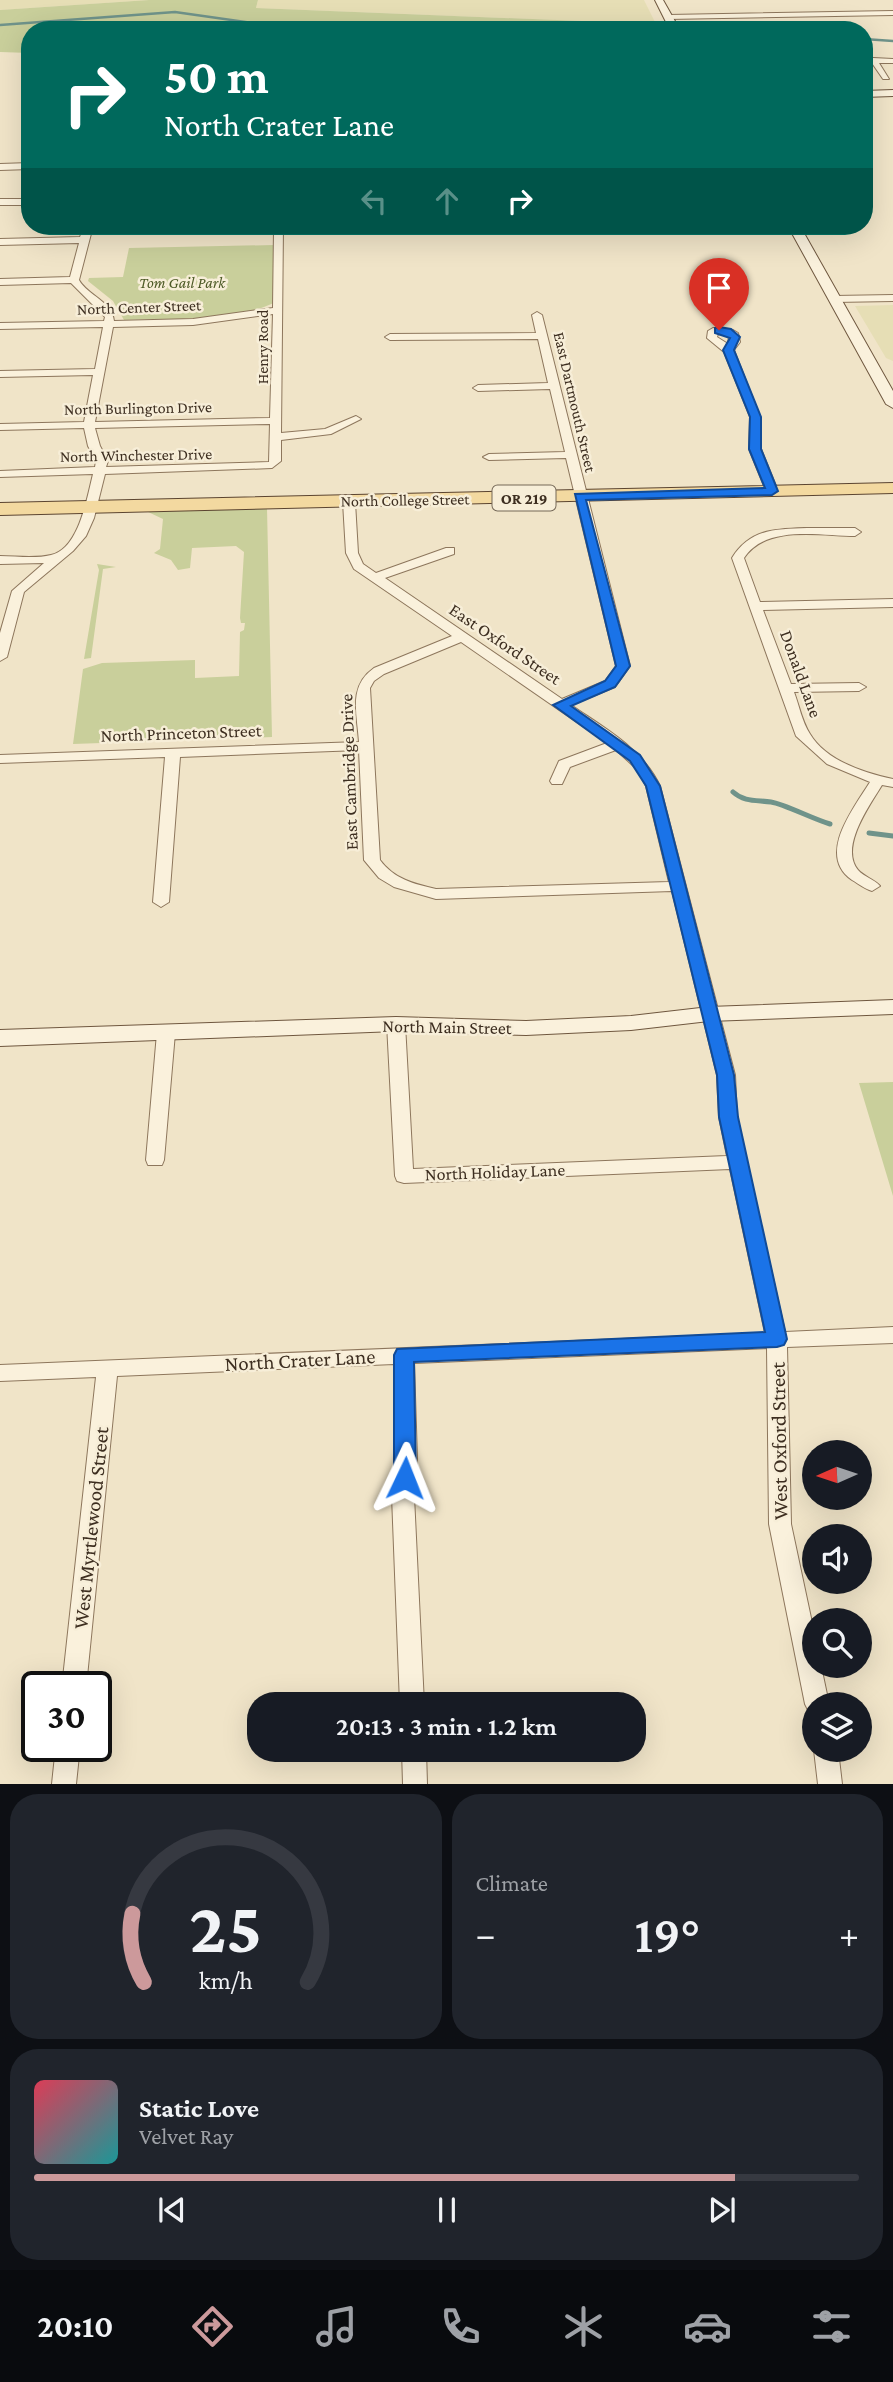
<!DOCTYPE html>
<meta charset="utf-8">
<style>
body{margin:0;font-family:"Crimson Pro",serif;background:#20242c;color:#f1f3f6;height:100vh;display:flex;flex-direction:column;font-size:26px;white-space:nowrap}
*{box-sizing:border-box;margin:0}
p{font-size:23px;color:#9ea1a6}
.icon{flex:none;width:38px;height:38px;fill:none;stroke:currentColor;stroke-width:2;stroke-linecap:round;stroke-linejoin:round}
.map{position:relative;height:1784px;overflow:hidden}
.details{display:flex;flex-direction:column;gap:10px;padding:10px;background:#0d0f14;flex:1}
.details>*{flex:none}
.guide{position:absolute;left:21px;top:21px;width:852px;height:214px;border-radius:28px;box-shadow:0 7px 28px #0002;background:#00695c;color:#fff;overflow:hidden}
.needle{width:46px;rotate:267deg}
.fabs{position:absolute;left:802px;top:1440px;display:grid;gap:14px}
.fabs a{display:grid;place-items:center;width:70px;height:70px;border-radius:50%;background:#171b24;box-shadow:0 7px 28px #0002;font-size:35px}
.speed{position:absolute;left:21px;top:1671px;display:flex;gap:14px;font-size:35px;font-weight:700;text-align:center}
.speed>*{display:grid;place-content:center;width:91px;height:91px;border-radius:50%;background:#171b24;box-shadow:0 7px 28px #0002;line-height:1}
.speed .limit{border:4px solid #111;border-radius:10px;background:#fff;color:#111}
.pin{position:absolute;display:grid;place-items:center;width:60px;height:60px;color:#fff;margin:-72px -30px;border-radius:50% 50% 50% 0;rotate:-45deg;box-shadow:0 0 7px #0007}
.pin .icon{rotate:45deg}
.me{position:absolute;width:77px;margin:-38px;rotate:2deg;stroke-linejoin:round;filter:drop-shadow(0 0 5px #0008)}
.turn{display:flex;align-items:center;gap:24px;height:147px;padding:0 28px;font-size:32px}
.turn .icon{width:91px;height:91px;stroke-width:2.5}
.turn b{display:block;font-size:49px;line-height:60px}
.lanes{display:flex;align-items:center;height:66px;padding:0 28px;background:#0003;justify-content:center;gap:35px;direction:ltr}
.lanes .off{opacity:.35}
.big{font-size:52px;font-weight:600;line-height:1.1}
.details .widget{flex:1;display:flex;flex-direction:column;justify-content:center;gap:10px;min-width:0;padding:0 24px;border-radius:28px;background:#20242c}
.details .dial{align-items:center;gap:0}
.dial svg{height:182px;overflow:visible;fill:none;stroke:#363941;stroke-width:7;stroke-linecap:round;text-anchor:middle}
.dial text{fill:#f1f3f6;stroke:none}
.song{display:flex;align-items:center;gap:21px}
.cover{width:84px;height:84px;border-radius:10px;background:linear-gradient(135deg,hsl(350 70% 55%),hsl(180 70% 35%))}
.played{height:7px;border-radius:4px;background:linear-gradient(90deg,#cc999b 85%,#363941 85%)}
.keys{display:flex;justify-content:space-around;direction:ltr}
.heat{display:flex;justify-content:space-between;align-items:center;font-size:38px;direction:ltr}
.details .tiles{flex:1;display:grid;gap:10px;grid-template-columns:1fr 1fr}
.widget:last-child{grid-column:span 2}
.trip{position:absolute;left:247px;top:1692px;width:399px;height:70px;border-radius:28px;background:#171b24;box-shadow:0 7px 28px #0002;font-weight:600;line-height:70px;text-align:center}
.tab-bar{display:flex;height:112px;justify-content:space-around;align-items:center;background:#090b0e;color:#9ea1a6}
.tab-bar .icon{width:49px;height:49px}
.tab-bar .selected{color:#cc999b}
.tab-bar b{font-size:32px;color:#f1f3f6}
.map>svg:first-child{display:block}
.farmland{fill:#e6deb5}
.green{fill:#c9cf9b}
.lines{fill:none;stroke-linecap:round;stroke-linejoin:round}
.stream-far1{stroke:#6f938a;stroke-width:2.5}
.stream{stroke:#6f938a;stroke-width:5}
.street-casing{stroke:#8d765c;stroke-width:2}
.secondary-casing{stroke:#6f573f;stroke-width:2}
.primary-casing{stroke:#5b4430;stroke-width:2}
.street{fill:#faf1dc;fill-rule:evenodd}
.secondary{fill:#faf1dc;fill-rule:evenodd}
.primary{fill:#f3d9a0;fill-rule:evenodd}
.route{fill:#1a73e8;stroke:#114b97;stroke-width:2}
.labels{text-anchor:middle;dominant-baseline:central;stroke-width:5;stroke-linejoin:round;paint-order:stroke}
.far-park-label{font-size:16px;font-style:italic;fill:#4d5a26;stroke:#f7eed8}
.far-street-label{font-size:16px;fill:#3d2e20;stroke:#f7eed8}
.shield{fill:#f7eed8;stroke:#756857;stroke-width:2}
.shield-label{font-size:16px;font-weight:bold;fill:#3d2e20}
.street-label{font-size:18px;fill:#3d2e20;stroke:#f7eed8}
.near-street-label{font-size:21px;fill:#3d2e20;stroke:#f7eed8}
</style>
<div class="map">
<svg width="893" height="1784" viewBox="0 0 893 1784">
<rect width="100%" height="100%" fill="#f0e4c8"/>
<path class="farmland" d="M0,0H149L0,10Z
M258,0H644L656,24L256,8Z
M893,305V361L886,358L855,306Z"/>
<path class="green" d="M149,0H258L256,8L656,24L660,30H30V53L0,52V10Z
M274,245L276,302C232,323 172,318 124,320L113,301L88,281L89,278L123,277L129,248Z
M267,508L272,737L73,744L83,669L102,663L195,660V678L239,676L240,632L244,630L245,623H241L240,618L244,552L236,546L192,548L190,568L178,570L171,560L154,553L160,549L163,519L146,511Z
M97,564L116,567L103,569L91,658L84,659L99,570Z
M893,1082V1196L859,1083Z"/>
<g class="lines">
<path class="stream-far1" d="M0,25L175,12L280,27L414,30
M864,39L893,41"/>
<path class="stream" d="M733,792C744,802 756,800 771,802C784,804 813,819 830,824
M869,833L893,836"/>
<defs>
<path id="street" d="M893,11V15L668,19L665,17L668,15Z
M873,58L893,59V63H879L889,79H883L872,63H864V59Z
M30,163V169L0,170V164Z
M0,199H30V205H0Z
M84,226H93L79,280C88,296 112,301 114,321L193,319L273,308L274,230L220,229L215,226H283L281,433L325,429L356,416L361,419L331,434L281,440V461L272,468L105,474L94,518L86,536L73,551L24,592L7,657L0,661V633L12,591L44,563L0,564V556C16,556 35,559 51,555C79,549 87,498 93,474L0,477V471L95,467L96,461L88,446L84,428L0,430V424L84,422L93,375L0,377V371L95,369L103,327L0,329V323L104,321L105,317L71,283L0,285V279L70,277L79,243L0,245V239L80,237ZM273,314L270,418L95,422L113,327L193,325ZM270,424L269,462L106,467L108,461L100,446L95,428Z
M893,295V301L834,302L829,299L834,296Z
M537,312L542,315L630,666L615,687L571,705C604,728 642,748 660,786L735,1075L737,1117L785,1332L893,1327V1343L787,1347L791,1524L814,1632V1666H821L829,1704H814V1714L809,1712L805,1704L769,1524L767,1348L414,1363L417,1459L414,1496L424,1704H400L392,1496L395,1459L394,1364L117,1376L86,1687H62L96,1377L0,1381V1365L765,1333L730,1169L404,1183L397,1181L395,1176L387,1024L396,1018L405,1024L413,1169L727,1156L719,1117L717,1075L672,891L436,899L394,887L379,878L364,860L359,750L180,757L169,902L161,907L153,902L165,757L0,763V755L359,742C357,713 348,686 374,668L452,636L354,569L346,553L343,502L349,498L355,502L358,553L363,564L376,573L446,548H454V554L385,578L562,699L605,681L616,666L566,458L489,460L483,457L489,454L565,452L550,389L478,391L473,388L478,385L548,383L538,339L390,340L385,337L390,334L536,333L532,315ZM461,642L607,743L559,761L550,781L552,784H562L570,767L616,750L639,771L646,786L669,882L436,889C414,884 394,879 380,860L370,688L374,681L384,674Z
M713,328L733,330L738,333L740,342L734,350L760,417L761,449L778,491L776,493H768L766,491L749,449L750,417L724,352L707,338L708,331ZM718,334L729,336L728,344L717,337Z
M807,528H855L861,532L855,536C821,536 766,524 744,558L760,602L893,599V607L763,610L791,684L859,683L866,687L859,691L794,692C799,705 802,722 810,734C826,761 865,773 893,779V787L882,785C870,805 839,847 858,870C864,877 874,879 880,886L872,891C865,889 859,884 852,880C816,855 854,808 870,782L827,764L796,736L732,558C750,529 775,529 807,528Z
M166,1027L175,1033L164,1160L162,1165H148L146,1160L157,1033Z
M56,1746H80L76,1784H52Z
M402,1750H426L427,1784H403Z
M814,1750H838L842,1784H818Z"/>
<path id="secondary" d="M655,0H663L680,30H670Z
M893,90V96L864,97V91Z
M788,226H800L893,391V408L886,404Z
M893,1000V1014L709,1021L631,1030L526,1035L396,1031L0,1046V1030L396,1017L526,1021L631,1016L709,1007Z"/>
<path id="primary" d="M893,483V493L0,515V503Z"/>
</defs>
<use href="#street" class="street-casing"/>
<use href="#secondary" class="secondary-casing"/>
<use href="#primary" class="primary-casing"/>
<use href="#street" class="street"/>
<use href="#secondary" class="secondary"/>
<use href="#primary" class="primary"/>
</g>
<path class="route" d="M719,327L731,329L740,337L734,350L761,417V449L778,491L772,495L586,500L630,666L615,687L571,706L640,755L660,786L734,1075L738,1117L787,1339L784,1345L777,1347L414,1362L416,1478L413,1484L405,1487L397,1484L394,1478V1355L397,1349L765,1332L719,1117L717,1075L646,786L630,761L553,705L605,681L616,666L575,494L765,488L749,449L750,417L723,350L730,338L715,333V328Z"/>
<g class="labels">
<g class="far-park-label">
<text x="182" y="282">Tom Gail Park</text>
</g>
<g class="far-street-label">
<text transform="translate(139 307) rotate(-2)">North Center Street</text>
<text transform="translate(262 347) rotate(-90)">Henry Road</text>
<text transform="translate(575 402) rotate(77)">East Dartmouth Street</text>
<text transform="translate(138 408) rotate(-1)">North Burlington Drive</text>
<text transform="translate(136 455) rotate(-1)">North Winchester Drive</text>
<text transform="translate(405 500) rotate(-1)">North College Street</text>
</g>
<rect class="shield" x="492.5" y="485.5" width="63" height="25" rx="5"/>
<g class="shield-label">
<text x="524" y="498">OR 219</text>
</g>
<g class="street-label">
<text transform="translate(505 644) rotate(34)">East Oxford Street</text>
<text transform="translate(801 674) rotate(70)">Donald Lane</text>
<text transform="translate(181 733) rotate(-2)">North Princeton Street</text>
<text transform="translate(349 772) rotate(-92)">East Cambridge Drive</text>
<text transform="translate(447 1027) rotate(1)">North Main Street</text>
<text transform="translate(495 1172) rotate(-2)">North Holiday Lane</text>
</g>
<g class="near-street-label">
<text transform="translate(300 1360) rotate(-3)">North Crater Lane</text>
<text transform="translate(779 1441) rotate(-91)">West Oxford Street</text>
<text transform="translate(91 1528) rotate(-84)">West Myrtlewood Street</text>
</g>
</g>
</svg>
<div class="fabs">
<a><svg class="needle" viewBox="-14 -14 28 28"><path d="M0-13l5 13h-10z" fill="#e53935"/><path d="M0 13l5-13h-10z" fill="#9ea1a6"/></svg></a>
<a><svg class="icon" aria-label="sound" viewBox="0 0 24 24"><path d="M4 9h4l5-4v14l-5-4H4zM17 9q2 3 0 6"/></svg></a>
<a><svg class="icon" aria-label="search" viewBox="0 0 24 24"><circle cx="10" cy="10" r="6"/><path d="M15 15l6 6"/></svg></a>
<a><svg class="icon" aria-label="layers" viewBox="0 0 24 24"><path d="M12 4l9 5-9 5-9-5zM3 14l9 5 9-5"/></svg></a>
</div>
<div class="speed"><div class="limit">30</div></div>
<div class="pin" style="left:719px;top:330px;background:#d93025"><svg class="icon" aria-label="arrive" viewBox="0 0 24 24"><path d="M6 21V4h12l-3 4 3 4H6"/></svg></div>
<svg class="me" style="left:405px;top:1478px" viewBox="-20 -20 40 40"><path d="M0-17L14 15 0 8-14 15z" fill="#1a73e8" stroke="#fff" stroke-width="4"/></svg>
<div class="trip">20:13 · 3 min · 1.2 km</div>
<div class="guide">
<div class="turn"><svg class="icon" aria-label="right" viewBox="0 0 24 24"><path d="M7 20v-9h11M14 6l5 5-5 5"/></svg><div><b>50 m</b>North Crater Lane</div></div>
<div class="lanes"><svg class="icon off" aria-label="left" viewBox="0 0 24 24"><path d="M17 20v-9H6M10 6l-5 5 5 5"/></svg><svg class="icon off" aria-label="ahead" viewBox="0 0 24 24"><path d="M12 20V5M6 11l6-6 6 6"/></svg><svg class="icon" aria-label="right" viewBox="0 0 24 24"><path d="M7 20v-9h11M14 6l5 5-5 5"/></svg></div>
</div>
</div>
<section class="details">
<div class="tiles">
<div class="widget dial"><svg viewBox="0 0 100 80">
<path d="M14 69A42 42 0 1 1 86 69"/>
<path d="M14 69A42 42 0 0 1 9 39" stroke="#cc999b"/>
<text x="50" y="56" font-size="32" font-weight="700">25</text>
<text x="50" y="72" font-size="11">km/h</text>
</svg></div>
<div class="widget"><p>Climate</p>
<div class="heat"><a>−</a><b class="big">19°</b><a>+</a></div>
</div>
<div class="widget">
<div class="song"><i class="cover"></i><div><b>Static Love</b><p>Velvet Ray</p></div></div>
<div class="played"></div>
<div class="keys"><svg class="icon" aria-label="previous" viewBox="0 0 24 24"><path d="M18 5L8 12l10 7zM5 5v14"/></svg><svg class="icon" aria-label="pause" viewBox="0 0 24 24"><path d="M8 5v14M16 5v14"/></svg><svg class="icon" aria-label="next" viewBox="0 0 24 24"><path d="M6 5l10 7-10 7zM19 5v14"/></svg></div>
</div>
</div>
</section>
<nav class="tab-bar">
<b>20:10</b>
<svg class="icon selected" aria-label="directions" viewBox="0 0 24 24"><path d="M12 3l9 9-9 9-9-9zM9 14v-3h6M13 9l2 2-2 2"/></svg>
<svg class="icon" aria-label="music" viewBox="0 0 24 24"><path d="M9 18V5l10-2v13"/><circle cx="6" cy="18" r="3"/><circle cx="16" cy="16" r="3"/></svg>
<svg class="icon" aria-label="phone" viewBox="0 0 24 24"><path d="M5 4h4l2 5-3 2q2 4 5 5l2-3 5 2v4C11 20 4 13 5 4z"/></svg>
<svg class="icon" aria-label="climate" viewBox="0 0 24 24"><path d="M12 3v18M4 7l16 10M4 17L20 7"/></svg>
<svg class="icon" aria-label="car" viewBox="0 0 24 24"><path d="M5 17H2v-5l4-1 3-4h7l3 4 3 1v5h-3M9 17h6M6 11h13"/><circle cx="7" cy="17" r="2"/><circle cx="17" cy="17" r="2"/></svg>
<svg class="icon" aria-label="filters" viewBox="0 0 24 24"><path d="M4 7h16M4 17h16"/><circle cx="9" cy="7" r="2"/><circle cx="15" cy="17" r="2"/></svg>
</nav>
